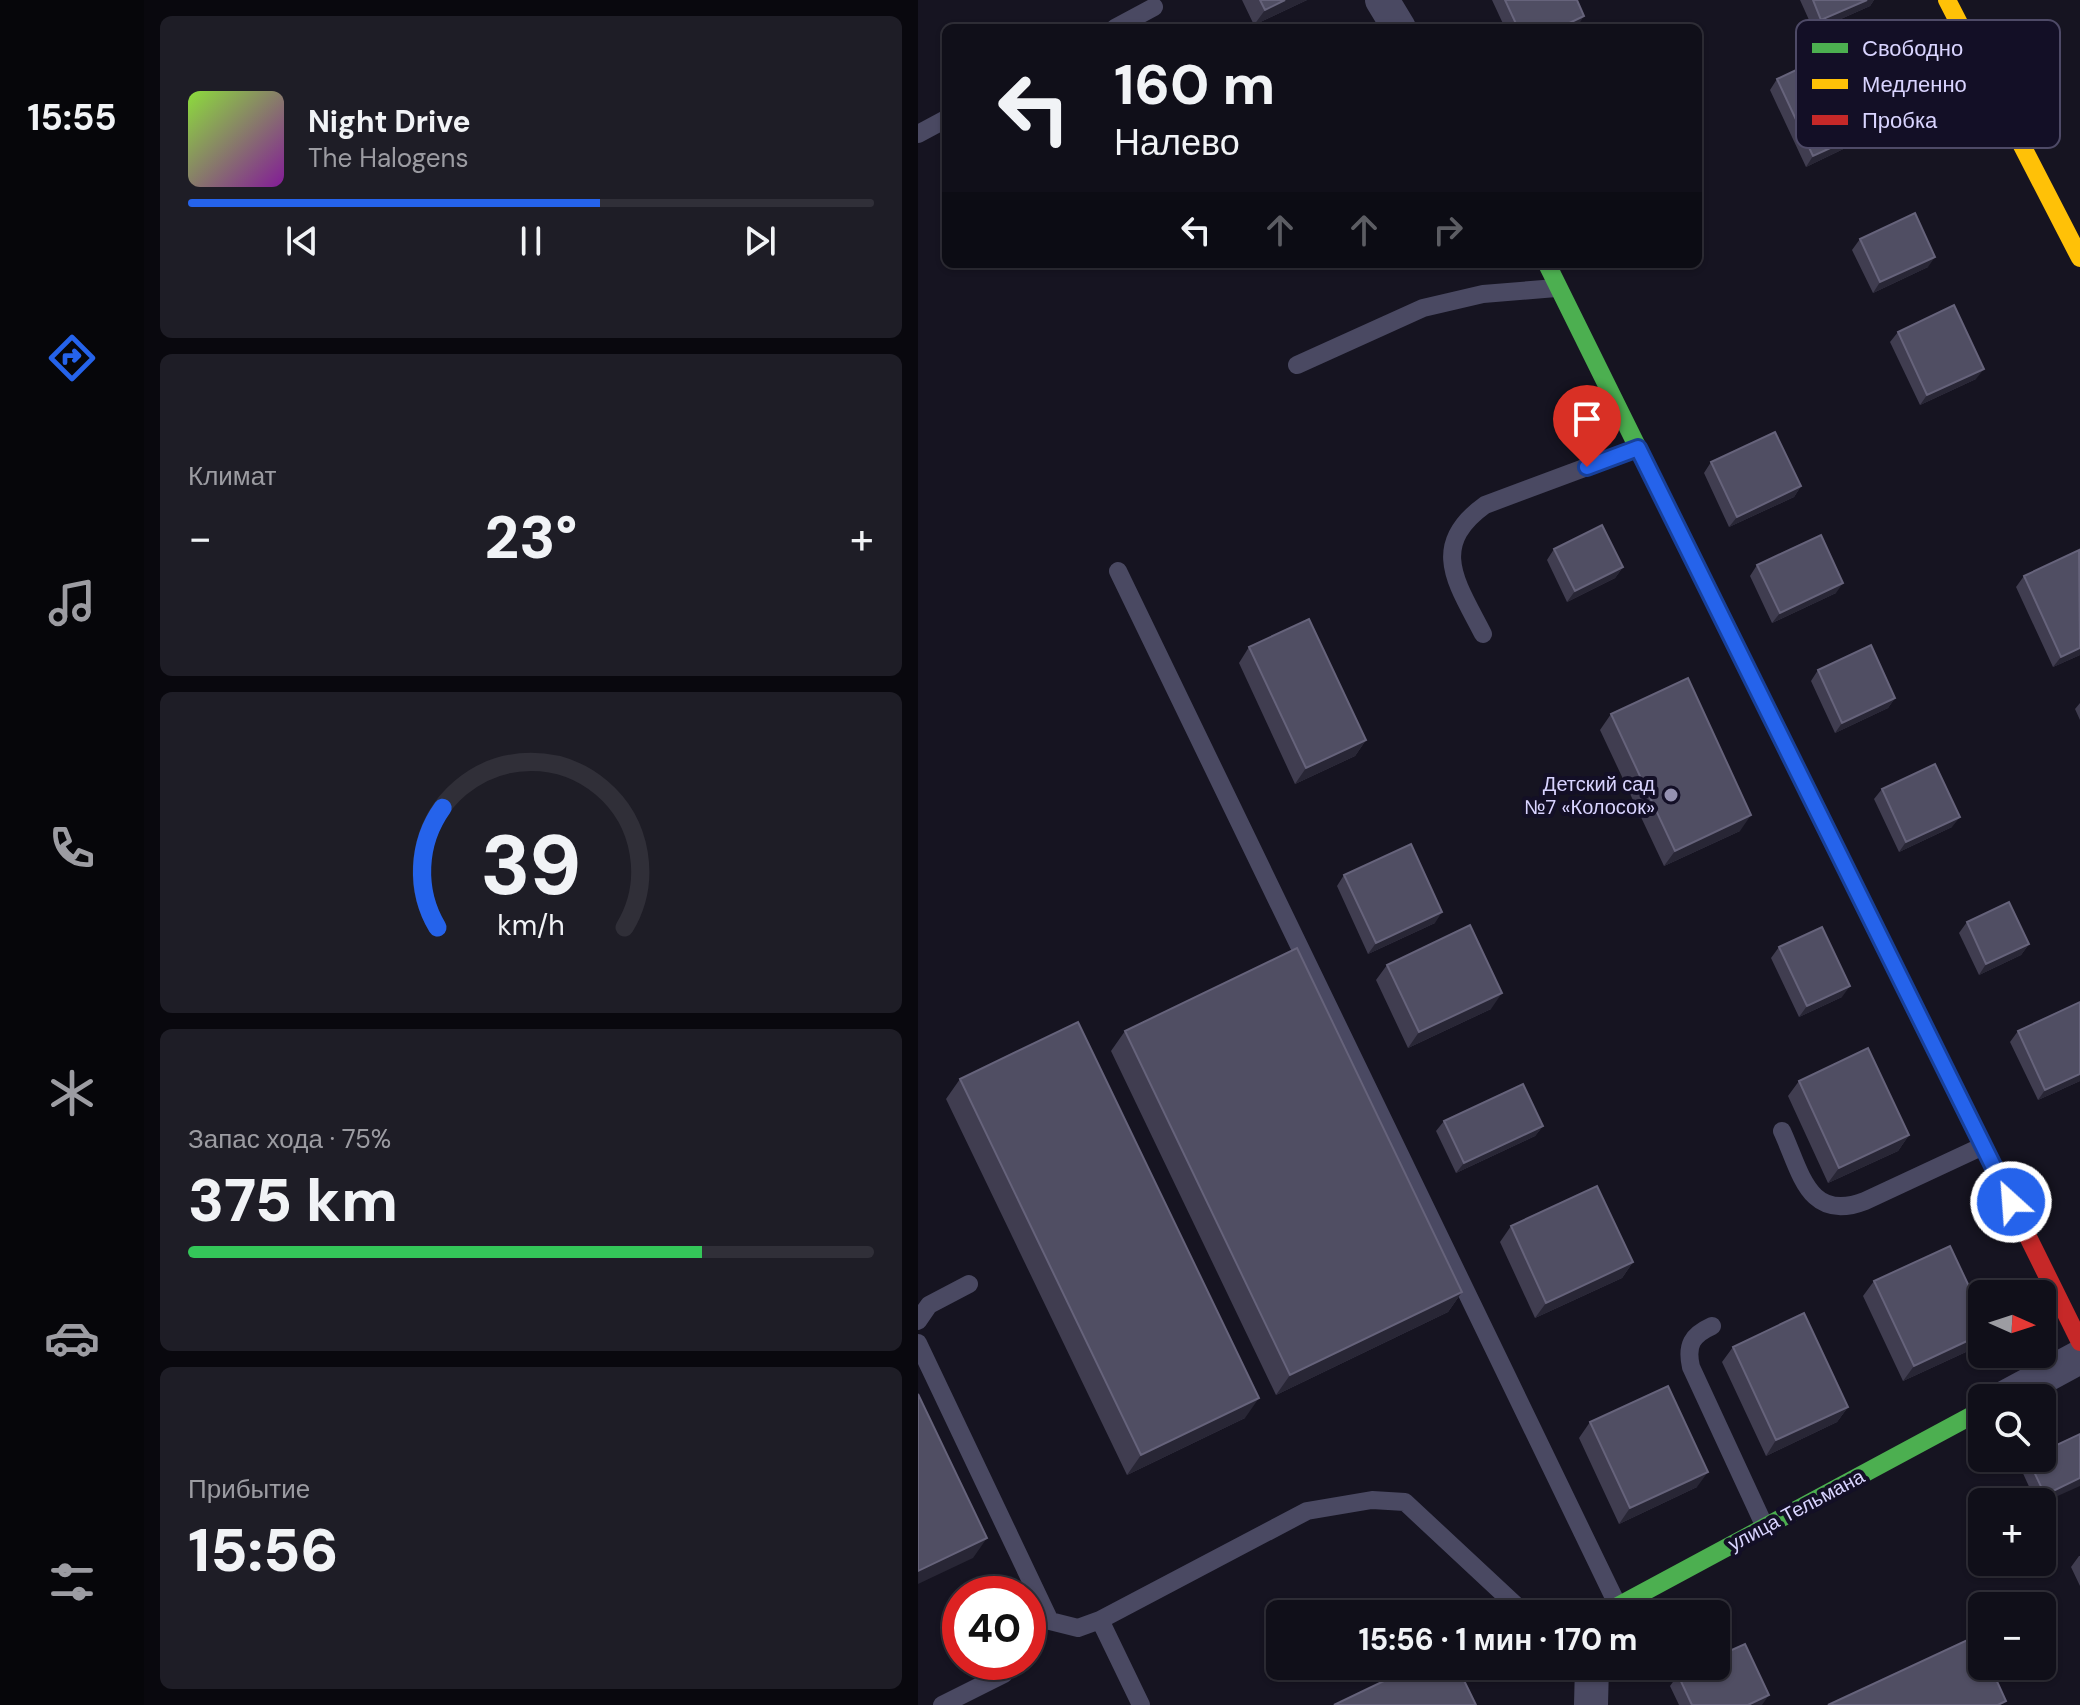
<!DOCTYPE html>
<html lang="ru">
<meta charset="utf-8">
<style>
body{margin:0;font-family:"DM Sans",sans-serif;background:#1e1d26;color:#f1f3f6;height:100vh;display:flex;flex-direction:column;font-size:30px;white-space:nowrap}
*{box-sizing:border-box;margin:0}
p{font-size:26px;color:#9c9ca2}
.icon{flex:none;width:44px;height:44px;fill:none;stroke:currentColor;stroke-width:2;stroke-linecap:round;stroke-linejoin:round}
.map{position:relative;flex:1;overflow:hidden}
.panel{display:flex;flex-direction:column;gap:16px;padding:16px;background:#09080e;width:774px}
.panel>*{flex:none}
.hud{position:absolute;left:24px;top:24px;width:760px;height:244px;border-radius:12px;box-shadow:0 2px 6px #0004,0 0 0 2px #302f38;background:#100f19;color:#f1f3f6;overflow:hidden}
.needle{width:52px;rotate:93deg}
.controls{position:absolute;left:1050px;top:1280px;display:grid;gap:16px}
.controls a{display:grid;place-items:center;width:88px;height:88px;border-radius:12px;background:#100f19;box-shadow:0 2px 6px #0004,0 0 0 2px #302f38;font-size:40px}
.speed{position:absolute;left:24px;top:1576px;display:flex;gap:16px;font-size:40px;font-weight:700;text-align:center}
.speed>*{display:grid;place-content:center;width:104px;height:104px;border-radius:50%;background:#100f19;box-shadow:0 2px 6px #0004,0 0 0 2px #302f38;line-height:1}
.speed .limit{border:12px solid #d22;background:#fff;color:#111}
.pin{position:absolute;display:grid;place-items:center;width:68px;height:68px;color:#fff;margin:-82px -34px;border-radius:50% 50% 50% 0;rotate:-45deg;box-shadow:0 0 8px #0007}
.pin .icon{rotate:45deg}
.me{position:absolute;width:88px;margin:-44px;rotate:334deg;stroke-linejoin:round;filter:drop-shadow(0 0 6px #0008)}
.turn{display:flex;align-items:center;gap:28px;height:168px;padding:0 40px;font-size:36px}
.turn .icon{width:104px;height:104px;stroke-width:2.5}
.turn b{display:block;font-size:56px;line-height:68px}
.lanes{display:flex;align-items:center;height:76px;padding:0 40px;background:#0003;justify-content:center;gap:40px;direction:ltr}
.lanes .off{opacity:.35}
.big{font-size:60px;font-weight:800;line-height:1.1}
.panel .card{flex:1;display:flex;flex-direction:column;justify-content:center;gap:12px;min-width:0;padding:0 28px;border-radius:12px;background:#1e1d26}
.panel .dial{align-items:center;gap:0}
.dial svg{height:208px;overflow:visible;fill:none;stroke:#302f38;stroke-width:7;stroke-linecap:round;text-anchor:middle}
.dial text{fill:#f1f3f6;stroke:none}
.song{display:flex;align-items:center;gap:24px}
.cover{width:96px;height:96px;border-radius:12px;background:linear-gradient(135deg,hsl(90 70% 55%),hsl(290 70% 35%))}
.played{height:8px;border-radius:4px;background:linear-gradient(90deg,#2563eb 60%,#302f38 60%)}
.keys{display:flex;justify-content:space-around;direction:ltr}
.heat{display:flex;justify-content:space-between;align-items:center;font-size:44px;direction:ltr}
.charge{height:12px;border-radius:6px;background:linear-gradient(90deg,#34c759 75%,#302f38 0)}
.trip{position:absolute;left:348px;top:1600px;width:464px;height:80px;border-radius:12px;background:#100f19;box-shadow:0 2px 6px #0004,0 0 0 2px #302f38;font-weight:800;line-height:80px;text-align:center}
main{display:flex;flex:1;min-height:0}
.menu{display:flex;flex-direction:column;width:144px;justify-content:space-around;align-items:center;background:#06060a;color:#9c9ca2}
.menu .icon{width:56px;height:56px}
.menu .on{color:#2563eb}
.menu b{font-size:36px;color:#f1f3f6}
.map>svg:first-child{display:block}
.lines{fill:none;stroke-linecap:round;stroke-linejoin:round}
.lane{stroke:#4a4962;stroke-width:18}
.street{stroke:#4a4962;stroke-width:34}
.fast{stroke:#4caf50;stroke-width:18}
.slow{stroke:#ffc107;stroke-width:18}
.jam{stroke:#c62828;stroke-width:18}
.wall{fill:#403d50}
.shaded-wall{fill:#282635}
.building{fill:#504e63;stroke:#66637b;stroke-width:2}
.route-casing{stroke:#184099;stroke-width:20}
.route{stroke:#2563eb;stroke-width:14}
.poi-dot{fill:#9591b1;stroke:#130f26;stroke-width:3}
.labels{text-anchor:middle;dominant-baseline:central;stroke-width:8;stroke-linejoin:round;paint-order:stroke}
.poi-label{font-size:20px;fill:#d9d4ff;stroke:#130f26;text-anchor:end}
.street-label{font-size:20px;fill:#d9d4ff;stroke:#130f26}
.key{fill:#130f26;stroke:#4e4a67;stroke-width:2}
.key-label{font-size:22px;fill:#d9d4ff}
</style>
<main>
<nav class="menu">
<b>15:55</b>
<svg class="icon on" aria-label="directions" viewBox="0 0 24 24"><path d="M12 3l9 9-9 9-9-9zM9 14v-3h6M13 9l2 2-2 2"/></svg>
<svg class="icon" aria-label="music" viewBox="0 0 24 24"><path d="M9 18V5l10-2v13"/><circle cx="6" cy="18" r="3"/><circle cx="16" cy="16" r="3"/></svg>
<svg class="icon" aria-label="phone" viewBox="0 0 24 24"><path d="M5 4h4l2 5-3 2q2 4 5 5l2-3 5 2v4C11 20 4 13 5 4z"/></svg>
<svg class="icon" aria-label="climate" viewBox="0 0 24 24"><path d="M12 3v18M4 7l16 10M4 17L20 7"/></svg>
<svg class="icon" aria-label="car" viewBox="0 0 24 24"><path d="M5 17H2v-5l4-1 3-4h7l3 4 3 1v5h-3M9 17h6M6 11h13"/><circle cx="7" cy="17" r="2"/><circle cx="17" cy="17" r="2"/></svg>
<svg class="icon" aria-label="filters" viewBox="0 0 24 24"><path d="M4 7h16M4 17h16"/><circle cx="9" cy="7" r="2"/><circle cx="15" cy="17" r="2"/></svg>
</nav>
<section class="panel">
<div class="card">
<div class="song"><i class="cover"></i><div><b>Night Drive</b><p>The Halogens</p></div></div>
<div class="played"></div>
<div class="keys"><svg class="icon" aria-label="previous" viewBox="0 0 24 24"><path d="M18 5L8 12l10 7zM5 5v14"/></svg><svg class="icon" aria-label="pause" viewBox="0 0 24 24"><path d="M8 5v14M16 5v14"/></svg><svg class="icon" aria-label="next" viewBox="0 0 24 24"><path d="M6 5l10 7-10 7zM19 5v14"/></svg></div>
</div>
<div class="card"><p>Климат</p>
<div class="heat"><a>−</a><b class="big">23°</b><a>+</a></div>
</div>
<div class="card dial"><svg viewBox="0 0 100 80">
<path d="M14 69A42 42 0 1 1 86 69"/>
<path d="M14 69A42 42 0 0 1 16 23" stroke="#2563eb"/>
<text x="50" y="56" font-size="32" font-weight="700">39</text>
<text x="50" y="72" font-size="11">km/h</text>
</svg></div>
<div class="card"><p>Запас хода · 75%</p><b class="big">375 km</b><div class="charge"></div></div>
<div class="card"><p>Прибытие</p><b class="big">15:56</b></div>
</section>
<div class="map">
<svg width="1162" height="1705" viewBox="0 0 1162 1705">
<rect width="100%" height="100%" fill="#161421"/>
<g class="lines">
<path class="lane" d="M197,28L236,7
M0,134L28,119
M379,365L505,308L565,294L638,288
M200,571L700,1606
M565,634C539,583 510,546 567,505L720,448
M864,1131C883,1172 890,1223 947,1201L1065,1146
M0,1321L11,1305L51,1284
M794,1326C774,1335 768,1345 773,1367L847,1527
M0,1343L132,1621L160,1628L182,1620L389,1511L454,1500L487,1502L607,1614
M182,1620L223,1705
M24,1705L86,1674"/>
<path class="street" d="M464,0L481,28
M1086,1398L1162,1357
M673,1705L674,1666"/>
<path class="fast" d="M629,264L892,796
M696,1614L700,1606L1064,1410"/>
<path class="slow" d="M1029,0L1162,258"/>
<path class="jam" d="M892,796L1162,1342"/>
</g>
<path class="wall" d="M324,0H389L336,25Z
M574,0H659V27L656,28H587Z
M882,0H956L952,6L896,31Z
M859,79L952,130L944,140L888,167L852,90Z
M942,239L1010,267L955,293L934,250Z
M980,332L1058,379L1002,405L972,342Z
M793,462L883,486L876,497L811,527L786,473Z
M636,549L705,567L697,578L649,602L629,560Z
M839,565L918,593L854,623L832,576Z
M1106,576L1162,655L1135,667L1098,587Z
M331,647L448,740L437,756L377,784L321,663Z
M900,670L977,698L970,708L917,733L893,681Z
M1162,703V720L1157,709Z
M693,714L822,831L746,866L682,730Z
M964,789L1034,827L981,852L956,799Z
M426,875L517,923L450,954L419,886Z
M1049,922L1111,944L1103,955L1061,975L1041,933Z
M861,947L924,997L881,1017L853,958Z
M469,965L573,1009L490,1048L458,980Z
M1162,1002V1081L1120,1100L1092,1042L1100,1031Z
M207,1031L544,1292L530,1312L358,1395L193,1051Z
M42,1079L327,1418L209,1475L28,1099Z
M881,1081L991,1135L980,1151L910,1183L870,1096Z
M526,1121L625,1126L617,1136L538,1173L518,1131Z
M593,1226L715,1262L704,1278L617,1318L582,1242Z
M956,1281L1064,1314V1341L1061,1346L985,1381L945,1296Z
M815,1347L930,1407L919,1422L848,1456L804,1362Z
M672,1422L779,1487L701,1524L661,1438Z
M1162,1434L1124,1502H1118L1103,1469L1110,1459Z
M1161,1556H1162V1586L1153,1567Z
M760,1675L844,1705H761L752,1686Z"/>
<path class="shaded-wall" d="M367,0H389L336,25L347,10Z
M949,0H956L952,6L896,31L903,20Z
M666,16L659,27L656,28H641Z
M952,130L944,140L888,167L895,156Z
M1017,257L1010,267L955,293L962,282Z
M1066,369L1058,379L1002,405L1009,395Z
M883,486L876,497L811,527L819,517Z
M705,567L697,578L649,602L657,591Z
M925,583L918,593L854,623L862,613Z
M1162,648V655L1135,667L1143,657Z
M977,698L970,708L917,733L924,723Z
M448,740L437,756L377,784L388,768Z
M833,815L822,831L746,866L757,851Z
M1042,817L1034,827L981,852L988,842Z
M524,912L517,923L450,954L458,943Z
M1111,944L1103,955L1061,975L1068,964Z
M932,986L924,997L881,1017L889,1006Z
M584,993L573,1009L490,1048L501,1032Z
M1162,1074V1081L1120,1100L1127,1090Z
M625,1126L617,1136L538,1173L546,1163Z
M991,1135L980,1151L910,1183L921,1168Z
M715,1262L704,1278L617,1318L628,1303Z
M544,1292L530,1312L358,1395L372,1375Z
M1064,1334V1341L1061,1346L985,1381L996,1366Z
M341,1398L327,1418L209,1475L223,1455Z
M930,1407L919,1422L848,1456L858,1440Z
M790,1472L779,1487L701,1524L712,1508Z
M1162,1478V1486L1124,1503V1502H1122L1127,1495Z
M69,1538L55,1558L0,1584V1571Z
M851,1695L844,1705H830Z"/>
<path class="building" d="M342,0H367L347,10Z
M587,0H659L666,16L641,28H600Z
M895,0H949L903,20Z
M916,52L952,130L895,156L859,79Z
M997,213L1017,257L962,282L942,239Z
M1036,305L1066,369L1009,395L980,332Z
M857,432L883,486L819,517L793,462Z
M684,525L705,567L657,591L636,549Z
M903,535L925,583L862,613L839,565Z
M1161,550L1162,648L1143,657L1106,576Z
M391,619L448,740L388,768L331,647Z
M953,645L977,698L924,723L900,670Z
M770,678L833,815L757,851L693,714Z
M1017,764L1042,817L988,842L964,789Z
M493,844L524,912L458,943L426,875Z
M1091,902L1111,944L1068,964L1049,922Z
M552,925L584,993L501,1032L469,965Z
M904,927L932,986L889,1006L861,947Z
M379,948L544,1292L372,1375L207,1031Z
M1162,1002V1074L1127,1090L1100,1031Z
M160,1022L341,1398L223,1455L42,1079Z
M950,1048L991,1135L921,1168L881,1081Z
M605,1084L625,1126L546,1163L526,1121Z
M679,1186L715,1262L628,1303L593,1226Z
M1032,1246L1064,1314V1334L996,1366L956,1281Z
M886,1313L930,1407L858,1440L815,1347Z
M750,1386L790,1472L712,1508L672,1422Z
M0,1394L69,1538L0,1571Z
M1162,1434V1478L1127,1495L1110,1459L1124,1458V1452Z
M1058,1636L1064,1649V1666H1072L1088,1701L1080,1705H910Z
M827,1644L851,1695L830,1705H774L760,1675L779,1666H798V1657Z
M497,1666H539L558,1705H416Z"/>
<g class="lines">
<defs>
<path id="route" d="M669,467L720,448L1093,1202"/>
</defs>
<use href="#route" class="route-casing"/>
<use href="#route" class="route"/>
</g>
<circle class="poi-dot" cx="753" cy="795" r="8"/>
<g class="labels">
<g class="poi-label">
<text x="737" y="784">Детский сад<tspan x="737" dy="23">№7 «Колосок»</tspan></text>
</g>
<g class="street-label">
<text transform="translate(878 1510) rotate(-28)">улица Тельмана</text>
</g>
</g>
<rect x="878" y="20" width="264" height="128" rx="12" class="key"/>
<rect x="894" y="43" width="36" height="10" fill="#4caf50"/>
<rect x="894" y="79" width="36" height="10" fill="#ffc107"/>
<rect x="894" y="115" width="36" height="10" fill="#c62828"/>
<g class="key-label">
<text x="944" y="56">Свободно</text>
<text x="944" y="92">Медленно</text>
<text x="944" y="128">Пробка</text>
</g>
</svg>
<div class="controls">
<a><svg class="needle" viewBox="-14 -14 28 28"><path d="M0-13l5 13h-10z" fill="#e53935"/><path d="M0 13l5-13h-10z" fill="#9c9ca2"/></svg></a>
<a><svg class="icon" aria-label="search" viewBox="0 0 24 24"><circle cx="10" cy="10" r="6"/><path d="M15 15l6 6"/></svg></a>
<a>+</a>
<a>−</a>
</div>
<div class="speed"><div class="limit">40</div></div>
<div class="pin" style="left:669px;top:467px;background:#d93025"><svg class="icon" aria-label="arrive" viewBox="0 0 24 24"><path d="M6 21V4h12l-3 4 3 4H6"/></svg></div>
<svg class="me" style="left:1093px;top:1202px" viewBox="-20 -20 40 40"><circle r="17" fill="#2563eb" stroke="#fff" stroke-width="3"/><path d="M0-11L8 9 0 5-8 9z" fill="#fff"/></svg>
<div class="trip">15:56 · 1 мин · 170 m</div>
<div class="hud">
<div class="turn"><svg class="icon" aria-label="left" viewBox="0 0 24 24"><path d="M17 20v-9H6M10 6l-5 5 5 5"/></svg><div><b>160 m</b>Налево</div></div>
<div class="lanes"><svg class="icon" aria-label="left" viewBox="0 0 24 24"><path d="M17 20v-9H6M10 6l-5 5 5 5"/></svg><svg class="icon off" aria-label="ahead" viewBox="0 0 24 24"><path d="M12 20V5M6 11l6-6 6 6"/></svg><svg class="icon off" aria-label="ahead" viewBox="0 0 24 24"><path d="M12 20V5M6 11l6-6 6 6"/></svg><svg class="icon off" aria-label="right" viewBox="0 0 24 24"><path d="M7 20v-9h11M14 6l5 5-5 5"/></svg></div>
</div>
</div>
</main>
